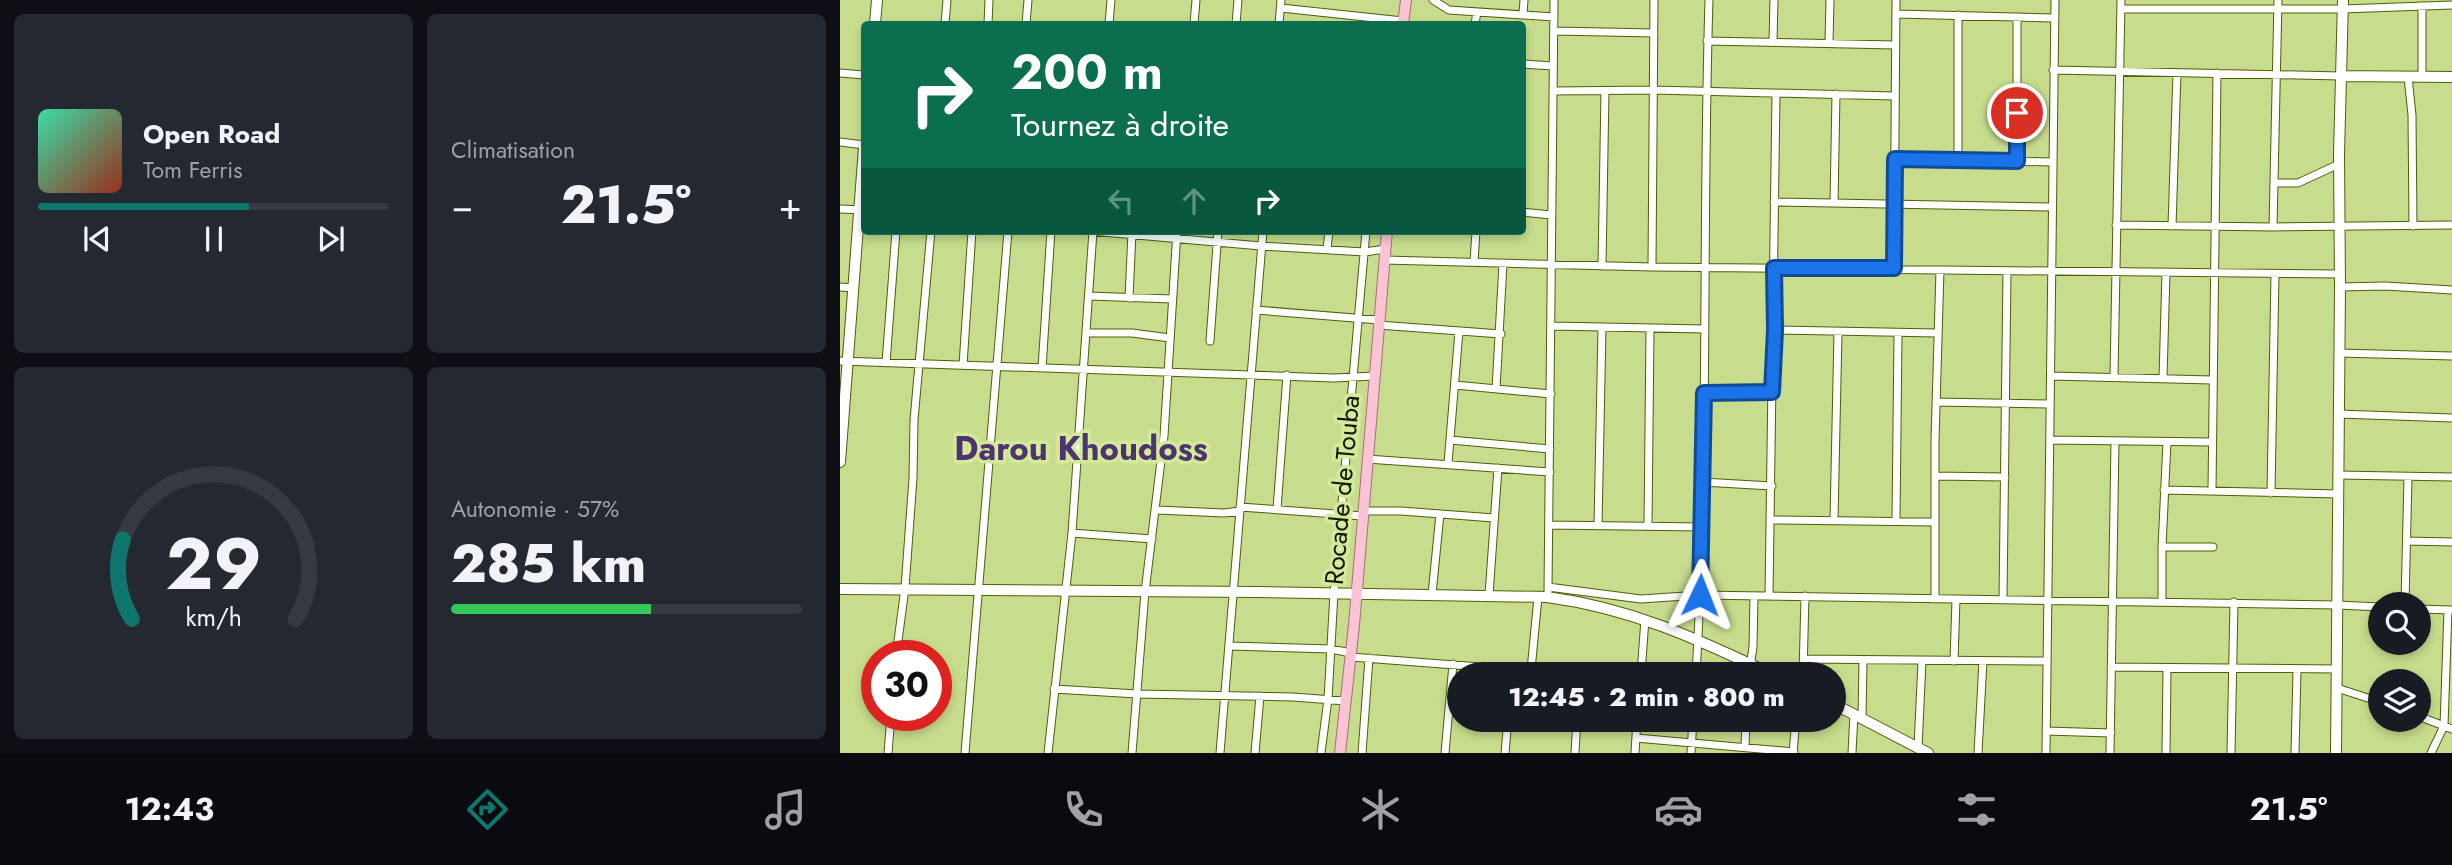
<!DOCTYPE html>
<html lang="fr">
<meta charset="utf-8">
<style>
body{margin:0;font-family:Jost,sans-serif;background:#242831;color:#f1f3f6;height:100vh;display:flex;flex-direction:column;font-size:26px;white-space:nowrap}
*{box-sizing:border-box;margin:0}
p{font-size:23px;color:#9ea1a6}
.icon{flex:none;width:38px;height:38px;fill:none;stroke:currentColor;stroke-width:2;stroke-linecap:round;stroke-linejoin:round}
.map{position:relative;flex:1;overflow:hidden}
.drawer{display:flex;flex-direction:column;gap:14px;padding:14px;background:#0d0f14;width:840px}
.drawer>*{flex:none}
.guide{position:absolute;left:21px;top:21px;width:665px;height:214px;border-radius:7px;box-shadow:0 4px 10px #0003;background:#0b6e4f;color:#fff;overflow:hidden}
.controls{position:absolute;left:1528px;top:592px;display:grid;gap:14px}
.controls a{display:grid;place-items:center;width:63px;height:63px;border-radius:50%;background:#171b24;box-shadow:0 4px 10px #0003;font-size:35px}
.speed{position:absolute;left:21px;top:640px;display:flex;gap:14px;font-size:35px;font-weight:700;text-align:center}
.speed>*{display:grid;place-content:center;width:91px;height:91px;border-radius:50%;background:#171b24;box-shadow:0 4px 10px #0003;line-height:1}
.speed .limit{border:10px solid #d22;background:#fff;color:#111}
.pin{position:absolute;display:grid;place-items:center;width:60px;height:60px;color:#fff;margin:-30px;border:4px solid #fff;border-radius:50%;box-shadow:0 2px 7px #0007}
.me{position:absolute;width:77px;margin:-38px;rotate:2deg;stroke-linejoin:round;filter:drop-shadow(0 0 5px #0008)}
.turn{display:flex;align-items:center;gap:24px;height:147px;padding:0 35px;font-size:32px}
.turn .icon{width:91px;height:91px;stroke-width:2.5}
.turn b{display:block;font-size:49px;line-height:60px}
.lanes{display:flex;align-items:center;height:66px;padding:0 35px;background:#0003;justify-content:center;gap:35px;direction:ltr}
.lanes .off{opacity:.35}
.big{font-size:52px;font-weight:800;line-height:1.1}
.drawer .tile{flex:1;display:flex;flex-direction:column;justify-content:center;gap:10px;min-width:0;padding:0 24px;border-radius:10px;background:#242831}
.drawer .dial{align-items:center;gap:0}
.dial svg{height:182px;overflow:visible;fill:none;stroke:#363941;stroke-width:7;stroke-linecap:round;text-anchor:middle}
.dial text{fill:#f1f3f6;stroke:none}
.song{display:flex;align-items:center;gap:21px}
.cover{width:84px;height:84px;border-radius:10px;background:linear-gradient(135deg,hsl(160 70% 55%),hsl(10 70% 35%))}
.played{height:7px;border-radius:4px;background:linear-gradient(90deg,#0f766e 60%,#363941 60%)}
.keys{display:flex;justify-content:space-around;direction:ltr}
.heat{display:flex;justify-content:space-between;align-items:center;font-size:38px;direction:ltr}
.charge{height:10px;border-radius:5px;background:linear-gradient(90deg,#34c759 57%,#363941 0)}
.drawer .tiles{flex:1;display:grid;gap:14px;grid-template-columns:repeat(2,1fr)}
.trip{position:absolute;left:607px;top:662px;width:399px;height:70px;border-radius:35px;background:#171b24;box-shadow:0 4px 10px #0003;font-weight:800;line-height:70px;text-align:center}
.tab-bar{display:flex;height:112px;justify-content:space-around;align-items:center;background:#090b0e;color:#9ea1a6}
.tab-bar .icon{width:49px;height:49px}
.tab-bar .active{color:#0f766e}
.tab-bar b{font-size:32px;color:#f1f3f6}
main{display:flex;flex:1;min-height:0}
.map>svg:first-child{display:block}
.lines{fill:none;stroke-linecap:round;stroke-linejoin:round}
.street-casing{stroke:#4e5e07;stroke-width:9}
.secondary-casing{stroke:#4e5e07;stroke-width:12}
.primary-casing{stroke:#a76e77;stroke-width:12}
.street{stroke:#fff;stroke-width:7}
.secondary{stroke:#fff;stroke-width:10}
.primary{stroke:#fac4d4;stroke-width:10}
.route-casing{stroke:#114b97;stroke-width:18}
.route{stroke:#1a73e8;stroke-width:12}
.labels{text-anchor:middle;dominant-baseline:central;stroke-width:7;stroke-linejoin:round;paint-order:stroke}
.street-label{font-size:26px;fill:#131900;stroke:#d4ea9a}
.district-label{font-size:33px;font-weight:bold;fill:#4d346f;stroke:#d4ea9a}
</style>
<main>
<section class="drawer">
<div class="tiles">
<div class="tile">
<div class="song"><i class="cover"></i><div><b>Open Road</b><p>Tom Ferris</p></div></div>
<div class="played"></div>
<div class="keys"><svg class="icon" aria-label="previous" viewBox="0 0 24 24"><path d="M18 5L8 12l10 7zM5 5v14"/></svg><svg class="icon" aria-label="pause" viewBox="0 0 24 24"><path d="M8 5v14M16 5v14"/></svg><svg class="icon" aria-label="next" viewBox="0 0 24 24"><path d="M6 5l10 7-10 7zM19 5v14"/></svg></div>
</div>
<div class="tile"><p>Climatisation</p>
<div class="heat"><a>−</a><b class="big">21.5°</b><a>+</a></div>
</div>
<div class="tile dial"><svg viewBox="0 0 100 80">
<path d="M14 69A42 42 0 1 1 86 69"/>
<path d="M14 69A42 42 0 0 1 10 34" stroke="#0f766e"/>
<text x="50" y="56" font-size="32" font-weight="700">29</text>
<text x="50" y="72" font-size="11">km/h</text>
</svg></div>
<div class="tile"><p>Autonomie · 57%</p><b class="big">285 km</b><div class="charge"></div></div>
</div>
</section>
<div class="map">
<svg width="1612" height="753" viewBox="0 0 1612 753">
<rect width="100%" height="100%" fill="#c7dd8d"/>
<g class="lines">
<defs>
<path id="street" d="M593,0L609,10L714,17
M1582,6V77
M441,8L563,21
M1281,9H1503L1612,5
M683,14L684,0
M1056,14L1215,18
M105,24L107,0
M148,24L149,0
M186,24L188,0
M269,24L271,0
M354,24L356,0
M396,24L398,0
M439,24L441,0
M635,24L637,12
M715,31L814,33
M867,41L1055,45
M933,42L934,0
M989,43L990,0
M682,64L713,66
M1213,70L1501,76
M0,73L24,75
M1568,77L1572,115L1573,226
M713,91L814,90L1054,96
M0,142L24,145
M1055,159L1212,162
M1118,159V15
M1177,161V17
M1434,183H1458L1499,164
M934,202L1211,207
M994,203L996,94
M0,209L24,210
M682,212L711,215
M1276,225L1433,227L1612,225
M1332,226L1337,73
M1433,227L1438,0
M251,231L421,246L525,252L545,249
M487,249L489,231
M544,260L812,267L1500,274
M634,262L636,231
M762,266L765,91
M812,267L814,0
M1054,269L1056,0
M0,287L13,288
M1500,287L1545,286L1612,290
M249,296L332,299
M289,298L292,232
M416,310L539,320
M538,325L661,334
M711,326L865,329
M935,330L1097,333
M246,333H292L330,338
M370,341L378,231
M1499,353L1612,356
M0,361L494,378L534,376
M46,363L56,231
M123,365L132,231
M202,368L211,231
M1211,376L1372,380
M1274,376L1281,0
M1323,378L1326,272
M615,385L711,394
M656,389L663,264
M864,393L932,392
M1096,402L1210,404
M1499,414L1612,418
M610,440L710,449
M1210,440L1372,442
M527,459L710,472
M608,463L619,331
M1498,475L1612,477
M1095,476L1165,477
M862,482L932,486
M1324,490L1498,494
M1372,491L1377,73
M1431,493L1435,274
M400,507L523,516
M437,509L447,375
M317,510L384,513L400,511
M523,511H561L654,518
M932,520L1094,522
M994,520L998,332
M1056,521L1058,334
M709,525L861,527
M758,526L762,328
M808,526L810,329
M232,533L312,539
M1567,541L1612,542
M1322,547H1373
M708,587L801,599L860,595L1498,605L1540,607
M708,591L714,0
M592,594L600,514
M649,595L658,468
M929,596L936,94
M1095,599V441L1100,270
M1163,599L1167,271
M1322,602V547L1327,442
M1565,604L1568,477
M1578,609L1611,610
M389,646L491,649L511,653
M56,656L65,588L73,478L74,420L91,231
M511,657L731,674
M965,659L1206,661
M1114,661L1116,599
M1271,667L1496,669
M691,670L698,597
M801,674L805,619
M856,674C869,450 862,225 869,0
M909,674L913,647L914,596
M963,674L965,596
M1497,688L1540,702
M214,689L297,694L453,697L506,701
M1578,716L1612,729
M1022,718L1023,660
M1206,731L1271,733
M796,738L954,752
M905,747L906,719
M1078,748L1082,661
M48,753L51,716
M125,753L168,231
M208,753L232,533L253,231
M292,753L305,592L324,436L337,231
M380,753L423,231
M415,753L420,696
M481,753L488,699L494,593L526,231
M522,753L529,658
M605,753L613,664
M665,753L668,719
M735,753L737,719
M795,753L797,719
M851,753L853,719
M953,753L956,719
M1012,753L1014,714
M1138,753L1143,661
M1206,753L1215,0
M1270,753L1275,441
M1326,753L1327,668
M1391,753L1394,602
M1455,753L1457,670
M1591,753L1604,726L1608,610"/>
<path id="secondary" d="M35,24L37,0
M1501,76L1612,77
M0,462L24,148
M0,589L418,592L707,597C790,608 856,638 931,674
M994,704L1088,753
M1496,753L1500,287L1499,154L1503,0"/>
<path id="primary" d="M563,24L566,0
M500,753L514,625L547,231"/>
</defs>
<use href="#street" class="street-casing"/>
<use href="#secondary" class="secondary-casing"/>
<use href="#primary" class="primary-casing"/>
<use href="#street" class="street"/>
<use href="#secondary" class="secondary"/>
<use href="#primary" class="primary"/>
</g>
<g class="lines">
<defs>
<path id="route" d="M860,595L864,393L932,392L935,330L934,268H1054L1055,159L1177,161V113"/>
</defs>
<use href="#route" class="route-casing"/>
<use href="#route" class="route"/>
</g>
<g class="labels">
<g class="street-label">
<text transform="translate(502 490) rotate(-85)">Rocade de Touba</text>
</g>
<g class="district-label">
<text x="241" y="448">Darou Khoudoss</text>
</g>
</g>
</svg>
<div class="controls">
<a><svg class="icon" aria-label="search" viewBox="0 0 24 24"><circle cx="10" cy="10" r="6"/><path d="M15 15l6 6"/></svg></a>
<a><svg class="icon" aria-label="layers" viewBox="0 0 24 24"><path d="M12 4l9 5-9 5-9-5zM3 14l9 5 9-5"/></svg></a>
</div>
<div class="speed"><div class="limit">30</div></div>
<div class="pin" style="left:1177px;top:113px;background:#d93025"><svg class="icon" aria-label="arrive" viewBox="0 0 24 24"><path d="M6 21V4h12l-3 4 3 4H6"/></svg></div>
<svg class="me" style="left:860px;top:595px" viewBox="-20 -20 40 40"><path d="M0-17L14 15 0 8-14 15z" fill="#1a73e8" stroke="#fff" stroke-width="4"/></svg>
<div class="trip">12:45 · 2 min · 800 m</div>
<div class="guide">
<div class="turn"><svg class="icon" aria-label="right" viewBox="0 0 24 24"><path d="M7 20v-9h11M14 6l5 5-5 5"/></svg><div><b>200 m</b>Tournez à droite</div></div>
<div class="lanes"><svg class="icon off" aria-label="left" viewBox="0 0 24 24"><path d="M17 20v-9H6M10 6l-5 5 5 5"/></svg><svg class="icon off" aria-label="ahead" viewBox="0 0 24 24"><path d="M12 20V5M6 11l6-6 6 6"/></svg><svg class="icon" aria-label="right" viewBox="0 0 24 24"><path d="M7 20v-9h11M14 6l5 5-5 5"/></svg></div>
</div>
</div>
</main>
<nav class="tab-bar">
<b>12:43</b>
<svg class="icon active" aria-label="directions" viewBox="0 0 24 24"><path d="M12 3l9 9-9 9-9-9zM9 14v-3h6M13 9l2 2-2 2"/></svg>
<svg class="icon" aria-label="music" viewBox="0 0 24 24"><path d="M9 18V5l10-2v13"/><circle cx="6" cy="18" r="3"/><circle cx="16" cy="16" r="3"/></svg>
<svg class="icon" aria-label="phone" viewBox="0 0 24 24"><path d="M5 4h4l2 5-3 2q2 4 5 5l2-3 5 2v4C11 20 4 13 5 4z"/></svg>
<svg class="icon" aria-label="climate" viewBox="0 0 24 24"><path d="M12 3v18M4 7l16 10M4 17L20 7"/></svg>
<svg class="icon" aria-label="car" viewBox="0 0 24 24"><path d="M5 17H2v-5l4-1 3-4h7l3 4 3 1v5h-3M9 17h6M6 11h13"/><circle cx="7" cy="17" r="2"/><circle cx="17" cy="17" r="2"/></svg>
<svg class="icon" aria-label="filters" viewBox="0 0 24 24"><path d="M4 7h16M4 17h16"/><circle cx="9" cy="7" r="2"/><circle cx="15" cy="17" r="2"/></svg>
<b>21.5°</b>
</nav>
